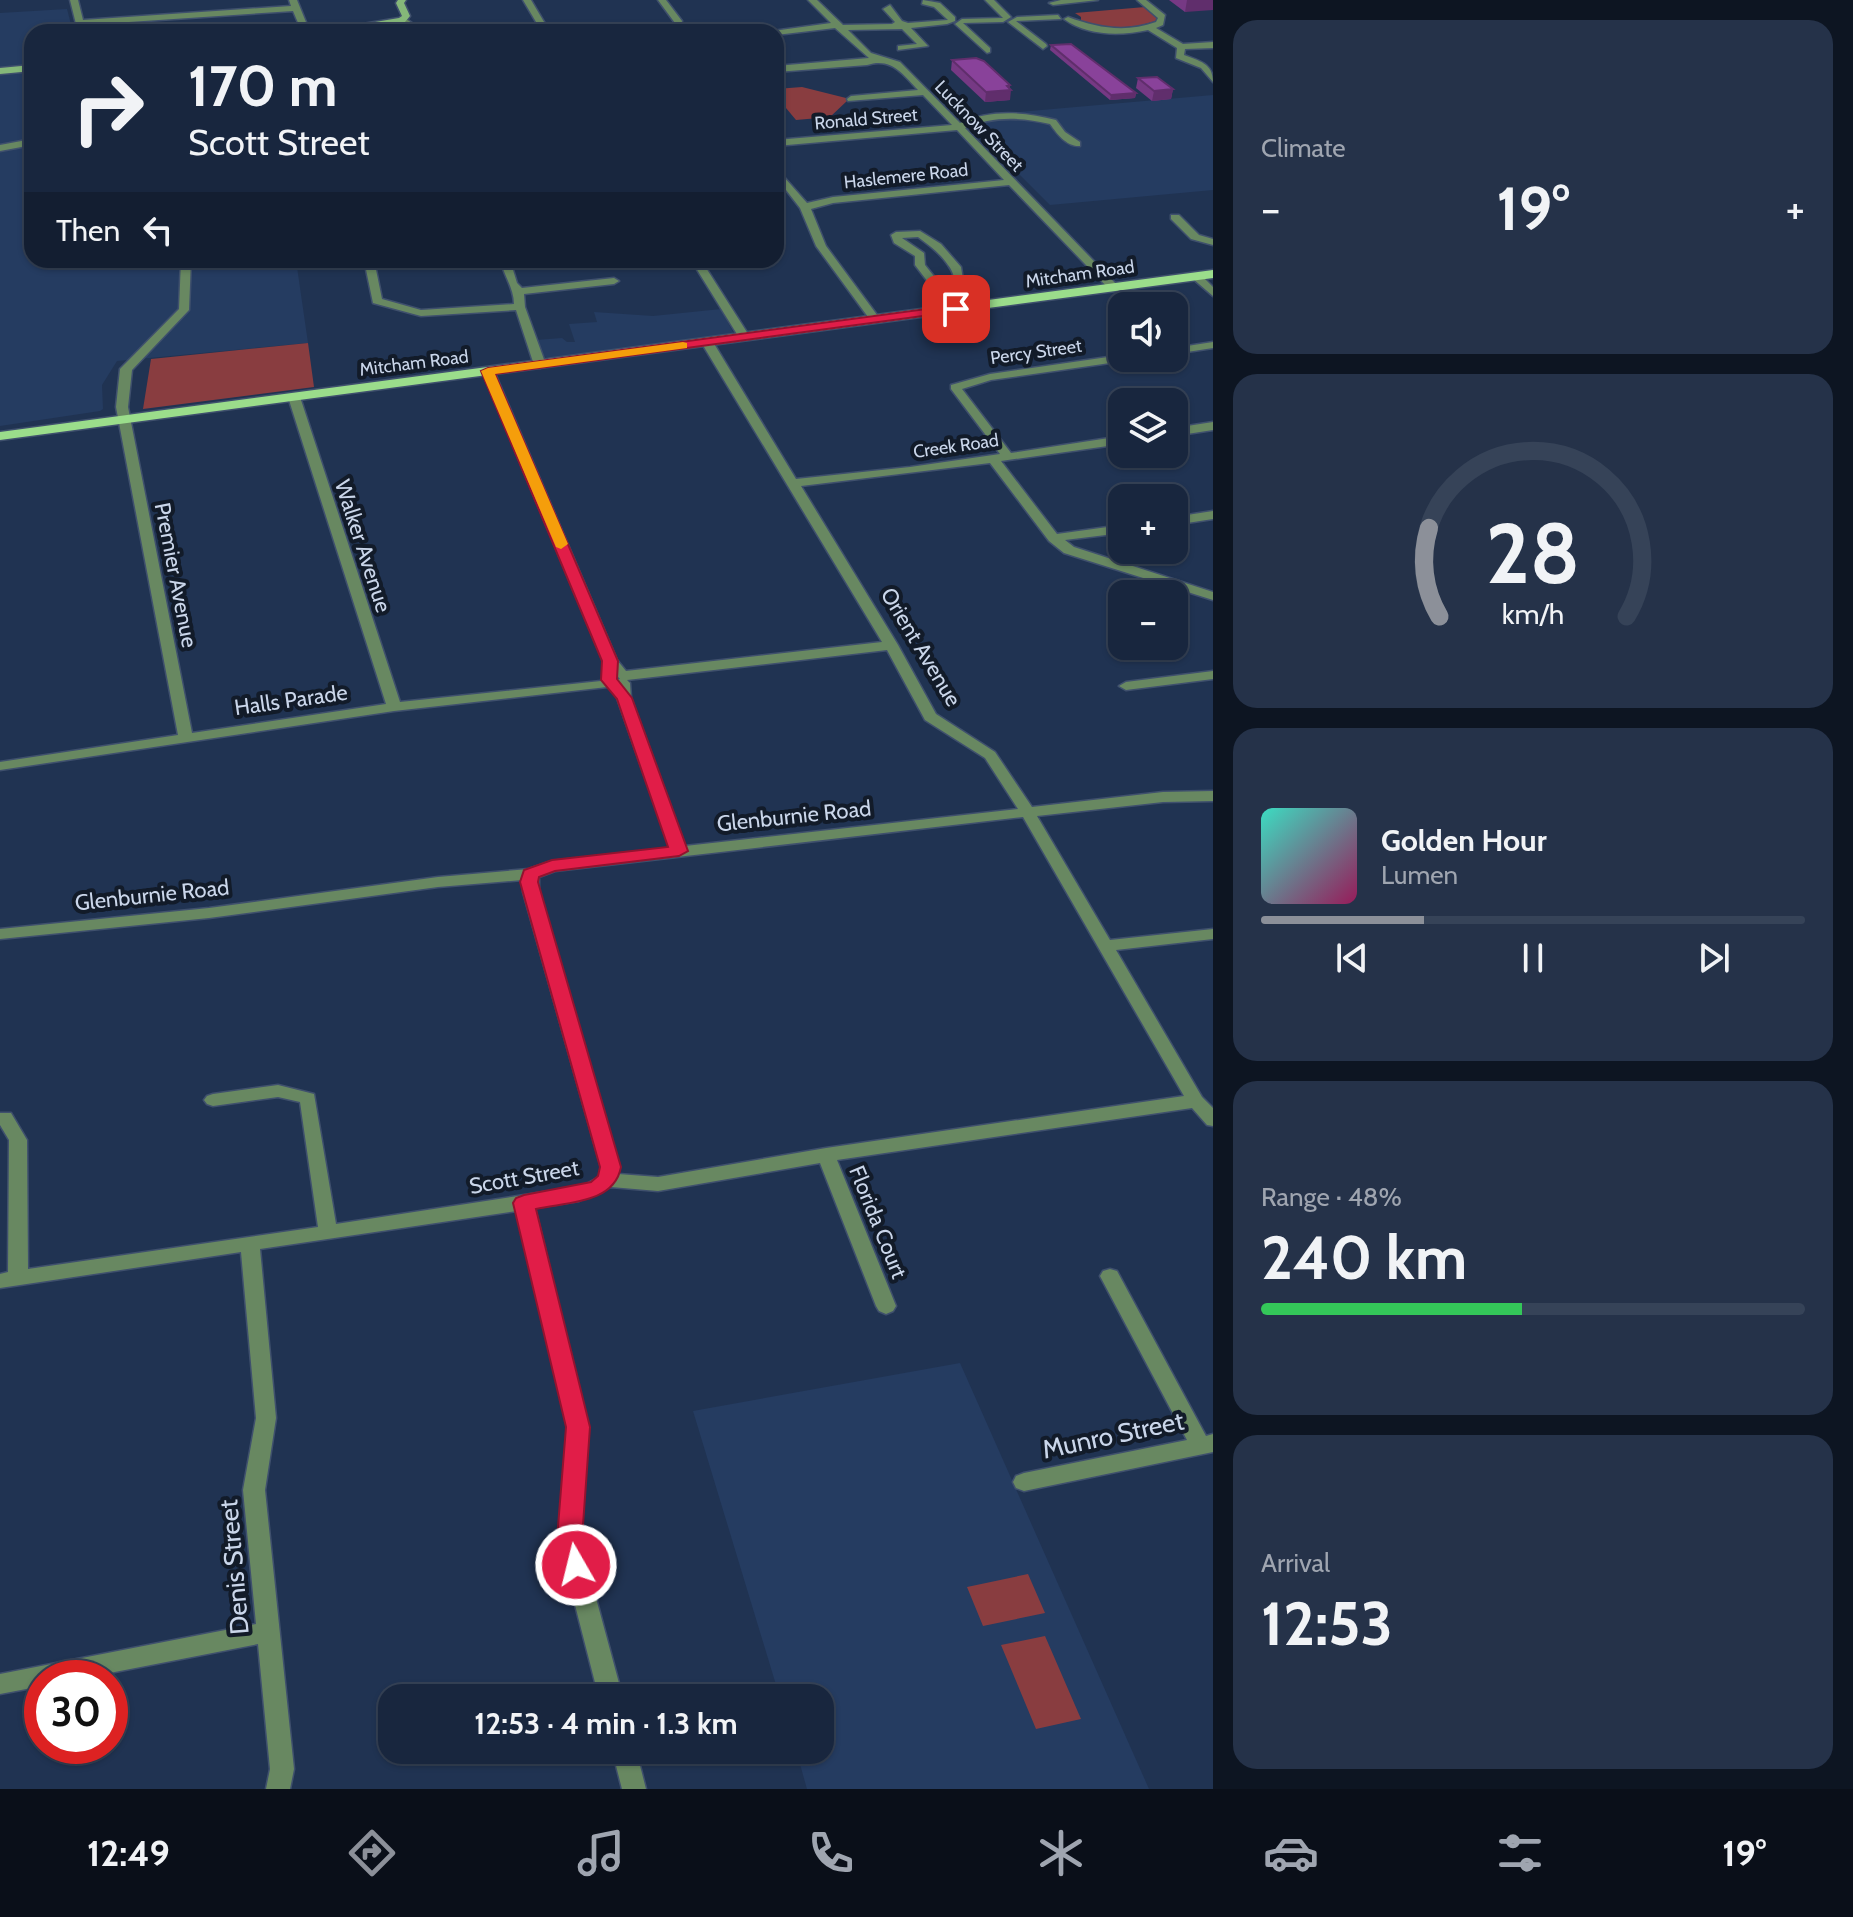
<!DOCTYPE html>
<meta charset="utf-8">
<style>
body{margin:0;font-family:Cabin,sans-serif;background:#253249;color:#f1f3f6;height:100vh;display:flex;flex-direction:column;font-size:30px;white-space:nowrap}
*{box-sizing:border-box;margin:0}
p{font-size:26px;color:#9fa5b0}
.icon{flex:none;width:44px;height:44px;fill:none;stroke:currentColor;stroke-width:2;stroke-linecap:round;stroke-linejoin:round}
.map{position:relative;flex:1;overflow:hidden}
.panel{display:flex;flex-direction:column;gap:20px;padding:20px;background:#0d1522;width:640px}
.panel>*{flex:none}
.top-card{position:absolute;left:24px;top:24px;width:760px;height:244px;border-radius:24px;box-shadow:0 2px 6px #0004,0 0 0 2px #364358;background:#18263e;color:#f1f3f6;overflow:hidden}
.fabs{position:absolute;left:1108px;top:292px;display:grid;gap:16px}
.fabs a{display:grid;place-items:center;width:80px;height:80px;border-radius:16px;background:#18263e;box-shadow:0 2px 6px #0004,0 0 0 2px #364358;font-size:40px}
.speed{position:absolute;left:24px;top:1660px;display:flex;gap:16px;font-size:40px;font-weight:700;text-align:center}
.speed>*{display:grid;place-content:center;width:104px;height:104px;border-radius:50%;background:#18263e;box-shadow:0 2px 6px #0004,0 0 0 2px #364358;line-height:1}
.speed .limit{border:12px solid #d22;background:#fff;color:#111}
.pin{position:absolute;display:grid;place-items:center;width:68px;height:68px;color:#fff;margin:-34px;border-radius:16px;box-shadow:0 4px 12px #0006}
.me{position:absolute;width:88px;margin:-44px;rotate:352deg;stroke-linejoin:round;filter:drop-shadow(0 0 6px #0008)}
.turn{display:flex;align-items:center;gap:28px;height:168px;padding:0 32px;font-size:36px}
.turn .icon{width:104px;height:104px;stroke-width:2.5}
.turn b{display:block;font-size:56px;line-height:68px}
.then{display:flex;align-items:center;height:76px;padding:0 32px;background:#0003;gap:16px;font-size:30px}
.big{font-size:60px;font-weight:700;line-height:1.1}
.panel .widget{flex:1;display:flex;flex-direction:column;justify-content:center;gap:12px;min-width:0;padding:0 28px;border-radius:24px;background:#253249}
.panel .dial{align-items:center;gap:0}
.dial svg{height:208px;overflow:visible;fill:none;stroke:#364358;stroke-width:7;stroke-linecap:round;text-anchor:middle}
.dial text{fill:#f1f3f6;stroke:none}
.song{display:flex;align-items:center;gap:24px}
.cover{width:96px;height:96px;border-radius:12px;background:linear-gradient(135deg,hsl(170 70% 55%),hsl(330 70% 35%))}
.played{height:8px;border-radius:4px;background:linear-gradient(90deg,#8c9099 30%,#364358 30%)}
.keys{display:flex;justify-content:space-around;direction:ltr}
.heat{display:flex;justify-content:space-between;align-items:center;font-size:44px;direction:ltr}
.charge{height:12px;border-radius:6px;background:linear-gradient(90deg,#34c759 48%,#364358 0)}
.trip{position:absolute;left:378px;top:1684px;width:456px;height:80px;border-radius:24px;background:#18263e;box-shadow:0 2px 6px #0004,0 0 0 2px #364358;font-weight:700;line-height:80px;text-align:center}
.tab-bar{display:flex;height:128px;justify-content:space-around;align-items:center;background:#0a0f19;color:#9fa5b0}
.tab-bar .icon{width:56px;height:56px}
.tab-bar .selected{color:#8c9099}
.tab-bar b{font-size:36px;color:#f1f3f6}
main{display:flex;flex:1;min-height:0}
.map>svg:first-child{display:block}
.built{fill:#253c61}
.green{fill:#893d40}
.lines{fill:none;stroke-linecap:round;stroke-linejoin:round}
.street-casing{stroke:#3f506d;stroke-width:3}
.secondary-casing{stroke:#3f506d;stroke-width:3}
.primary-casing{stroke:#3f506d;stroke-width:3}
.street{fill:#688861;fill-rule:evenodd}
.secondary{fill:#85b879;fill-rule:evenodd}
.primary{fill:#9bdd8b;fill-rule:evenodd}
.wall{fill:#763984}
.shaded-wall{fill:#602e6c}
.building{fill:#89429a;stroke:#602e6c;stroke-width:2}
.route{fill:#e11d48;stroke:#92132f;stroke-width:2}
.slow{fill:#f59e0b}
.labels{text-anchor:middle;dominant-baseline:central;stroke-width:8;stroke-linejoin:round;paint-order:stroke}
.far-street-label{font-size:18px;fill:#cad6ea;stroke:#121b29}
.street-label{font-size:22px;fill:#cad6ea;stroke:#121b29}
.near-street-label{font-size:26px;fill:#cad6ea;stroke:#121b29}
</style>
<main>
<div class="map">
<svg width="1213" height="1789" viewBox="0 0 1213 1789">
<rect width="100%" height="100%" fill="#203352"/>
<path class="built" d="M67,9L73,32H32V65L0,69V13Z
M32,70V260H296L308,343L117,361L102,385L103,409L100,411L0,426V74Z
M1213,95V190L1050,205L962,117Z
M721,309L734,334L551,358L542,356L536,340L562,338L567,342H575L569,324L597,322L594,312L653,316Z
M960,1363L1149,1789H807L796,1750H820V1698H780L693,1411Z"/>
<path class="green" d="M1145,7L1157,17L1156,21L1138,26L1101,29L1081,23V17L1075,13Z
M802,87L846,98L848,100L830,117L796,120L776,96V89Z
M308,343L314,387L143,409L151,359Z
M1028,1574L1045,1613L983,1626L967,1587Z
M1045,1636L1081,1719L1036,1729L1001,1645Z"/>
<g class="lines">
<defs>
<path id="street" d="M70,0H78L83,20L291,6L289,0H297L310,32H302L293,11L84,25L86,32H78Z
M523,0H531L550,32H542Z
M658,0H666L682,21L680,32H672L675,23Z
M808,0H817L843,25L892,24L895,22L883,9L890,5L902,21L908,23L948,20L934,7L922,4L923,0L940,3L955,17V21L947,24L911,28L928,46L898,50V46L917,44L902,29L848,30L871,53L900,62L960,123C992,109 1024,112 1056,120L1065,132L1080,142V146C1067,147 1057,134 1050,124C1021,117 992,116 965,128L1118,286V290H1110L1009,185L833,203L811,209L826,246L880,319L871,321L816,246L800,208L776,177V168L807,203L833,197L1004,180L957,130L776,146V140L952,125L923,95L848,101L847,99L851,96L918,90C903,74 891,57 867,65L776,72V66L869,58L835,28L776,35L773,31L831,23Z
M985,0H994L1011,17L1003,22L963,23L990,48V52L987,53L955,24L962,19L1003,18Z
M1061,0H1098L1053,5L1049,3Z
M1137,0H1146L1165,15L1163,25L1156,28L1183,44L1213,42V48L1185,49L1184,55C1199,61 1213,63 1213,82L1201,68L1176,58L1177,48L1148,30C1120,36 1087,36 1064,19L1068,17C1098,28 1125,33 1156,22L1158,18Z
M1058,15L1061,19L1016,21L1046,44L1047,46L1043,49L1008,22L1017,17Z
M402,18H405L424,32H414L399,22Z
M32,139V145L0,151V145Z
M1171,215H1179L1199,235L1213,239V245L1191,239L1171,219Z
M920,231L941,244L961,267L963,280L987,303V307H979L970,299H941L915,265V256L894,243L891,235L896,232ZM918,237C929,245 940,253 948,265C956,275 952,281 964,293L948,294L925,265L924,253L902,238Z
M181,260H191L189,310L132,370L128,407L192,733L386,704L288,397L294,394L300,397L400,702L620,679L603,661L482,371L488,368L494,371L617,660L626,671L882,642L701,342L707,339L713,342L796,479L910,467L1000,454L951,389V385L990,374L1122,355V358H1130L1124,361L991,380L962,389L1011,453L1122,436V444L1001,461L1057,534L1122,525V533L1065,540L1074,547L1213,592V600L1064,553L1049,541L990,463L801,486L898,645L936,714L995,752L1032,807L1163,792L1213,791V801L1163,802L1037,816L1110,940L1213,929V939L1116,950L1202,1097L1213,1108V1126L1207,1125L1192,1108L837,1160L896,1306L893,1311L886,1314L879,1311L876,1306L820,1163L658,1191L611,1187L579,1201L535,1208L588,1427L580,1539L623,1698H599L558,1539L568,1427L517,1211L260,1249L276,1418L265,1490L294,1769L290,1789H266L270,1769L258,1644L84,1678H42V1686L0,1694V1674L256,1624L243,1490L256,1418L241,1252L0,1288V1274L8,1272L9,1140L0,1125V1113H11L27,1140L28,1269L318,1227L300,1102L278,1097L213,1106L207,1104L204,1100L207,1096L213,1094L278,1085L314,1094L336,1224L583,1186L599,1177L601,1167L523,892V880L438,887L209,918L0,939V929L209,908L438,877L529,869L552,861L670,848L617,698L616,686L394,711L0,770V762L178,735L116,407L120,369L179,309ZM887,650L925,720L985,758L1018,809L685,846L631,698L630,683L627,680ZM1023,817L1184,1096L826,1148L658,1177L618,1174L619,1167L539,892V877L555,871Z
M364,260H374L382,299L421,310L514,304C514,289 504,275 500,260H510L517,283L522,288L614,278L619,281L614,284L524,294L525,307L546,365L540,368L534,365L516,310L421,316L373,303Z
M691,260H701L750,337L748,339H740Z
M1192,274H1200L1213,287V296L1192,278Z
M1213,342V348L1174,354V348Z
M1213,422V430L1174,436V428Z
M1213,511V519L1174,525V517Z
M1213,671V679L1126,690L1119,686L1126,682Z
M1110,1269L1117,1271L1206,1436L1213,1434V1452L1024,1491L1016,1488L1013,1482L1016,1476L1024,1473L1187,1440L1100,1276L1103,1271Z
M612,1750H636L646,1789H622Z"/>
<path id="secondary" d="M398,0H406L404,3L410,16L405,22L336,32H315L399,18L402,16L396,3Z
M32,65V71L0,74V68Z"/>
<path id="primary" d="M1213,270V278L0,440V432Z"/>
</defs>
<use href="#street" class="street-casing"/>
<use href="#secondary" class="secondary-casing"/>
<use href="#primary" class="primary-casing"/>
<use href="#street" class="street"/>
<use href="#secondary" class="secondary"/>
<use href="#primary" class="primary"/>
</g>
<path class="wall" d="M1169,0H1213L1185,12Z
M1051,45L1136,93L1135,98L1110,100L1050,50Z
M952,60L1010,85V100L985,102L951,70Z
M1138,78L1173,89L1171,99L1152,101L1136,88Z"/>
<path class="shaded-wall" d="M1187,0H1213V10L1185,12Z
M1010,85V90H1011L1010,100L985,102L986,92Z
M1173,89L1171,99L1152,101L1154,91Z
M1136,93L1135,98L1110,100L1111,95Z"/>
<path class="building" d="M1071,44L1136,93L1111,95L1051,45Z
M976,58L984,61L1010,85L1007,86L1011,90L986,92L952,60Z
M1157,77L1173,89L1154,91L1138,78Z"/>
<path class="route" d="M956,305L962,309L960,311L495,374L618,661L617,679L632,698L688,851L679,856L555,871L539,877L538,882L621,1167C614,1204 567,1202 536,1209L590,1427L582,1539L589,1565L585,1573L576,1576L567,1573L557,1539L566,1427L513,1203L516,1198L524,1195L591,1182L598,1176L600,1167L520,882L524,870L552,860L668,847L617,699L601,680L602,661L481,371L488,368Z"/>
<path class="slow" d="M683,342L687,343V348L495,374L568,544L561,549L556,547L481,371L488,368Z"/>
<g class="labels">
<g class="far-street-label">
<text transform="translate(866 119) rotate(-5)">Ronald Street</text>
<text transform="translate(979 126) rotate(46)">Lucknow Street</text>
<text transform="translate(906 176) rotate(-6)">Haslemere Road</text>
<text transform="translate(1080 274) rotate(-8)">Mitcham Road</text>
<text transform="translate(1036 352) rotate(-8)">Percy Street</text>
<text transform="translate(414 363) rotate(-7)">Mitcham Road</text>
<text transform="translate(956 446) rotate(-8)">Creek Road</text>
</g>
<g class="street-label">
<text transform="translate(363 546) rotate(72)">Walker Avenue</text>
<text transform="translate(176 575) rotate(79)">Premier Avenue</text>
<text transform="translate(921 647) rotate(59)">Orient Avenue</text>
<text transform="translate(291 700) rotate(-8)">Halls Parade</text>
<text transform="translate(794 816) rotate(-6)">Glenburnie Road</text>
<text transform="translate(152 895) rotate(-6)">Glenburnie Road</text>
<text transform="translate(524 1177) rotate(-10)">Scott Street</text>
<text transform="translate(878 1222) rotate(68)">Florida Court</text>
</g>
<g class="near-street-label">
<text transform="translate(1113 1435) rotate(-12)">Munro Street</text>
<text transform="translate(234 1567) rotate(-95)">Denis Street</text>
</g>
</g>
</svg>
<div class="fabs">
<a><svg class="icon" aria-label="sound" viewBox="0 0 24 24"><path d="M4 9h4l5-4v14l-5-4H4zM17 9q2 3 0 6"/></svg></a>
<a><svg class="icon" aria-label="layers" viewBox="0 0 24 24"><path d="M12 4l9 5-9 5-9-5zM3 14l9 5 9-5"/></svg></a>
<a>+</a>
<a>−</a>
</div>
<div class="speed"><div class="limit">30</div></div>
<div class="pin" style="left:956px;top:309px;background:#d93025"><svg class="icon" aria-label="arrive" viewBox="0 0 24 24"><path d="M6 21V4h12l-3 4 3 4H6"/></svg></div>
<svg class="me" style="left:576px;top:1565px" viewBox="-20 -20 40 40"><circle r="17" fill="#e11d48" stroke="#fff" stroke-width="3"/><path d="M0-11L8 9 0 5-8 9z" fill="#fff"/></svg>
<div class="trip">12:53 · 4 min · 1.3 km</div>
<div class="top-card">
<div class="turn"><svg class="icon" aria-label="right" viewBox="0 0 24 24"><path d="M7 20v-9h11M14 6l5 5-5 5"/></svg><div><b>170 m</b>Scott Street</div></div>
<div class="then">Then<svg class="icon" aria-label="left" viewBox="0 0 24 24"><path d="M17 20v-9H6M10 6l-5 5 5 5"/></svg></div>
</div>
</div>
<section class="panel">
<div class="widget"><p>Climate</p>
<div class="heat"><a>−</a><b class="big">19°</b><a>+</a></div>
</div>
<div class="widget dial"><svg viewBox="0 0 100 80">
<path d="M14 69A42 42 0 1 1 86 69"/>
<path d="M14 69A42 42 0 0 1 10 35" stroke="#8c9099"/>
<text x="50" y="56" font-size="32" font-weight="700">28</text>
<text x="50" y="72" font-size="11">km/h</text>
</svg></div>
<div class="widget">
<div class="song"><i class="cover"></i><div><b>Golden Hour</b><p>Lumen</p></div></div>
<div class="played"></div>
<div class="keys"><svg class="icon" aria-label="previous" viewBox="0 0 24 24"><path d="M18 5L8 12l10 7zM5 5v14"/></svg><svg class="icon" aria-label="pause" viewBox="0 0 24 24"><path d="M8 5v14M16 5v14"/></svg><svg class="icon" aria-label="next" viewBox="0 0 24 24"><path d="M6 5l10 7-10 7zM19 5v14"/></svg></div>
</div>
<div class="widget"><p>Range · 48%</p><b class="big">240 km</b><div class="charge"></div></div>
<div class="widget"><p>Arrival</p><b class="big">12:53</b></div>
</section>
</main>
<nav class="tab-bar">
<b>12:49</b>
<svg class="icon selected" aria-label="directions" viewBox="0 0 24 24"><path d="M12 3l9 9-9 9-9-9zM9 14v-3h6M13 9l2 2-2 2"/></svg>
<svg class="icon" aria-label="music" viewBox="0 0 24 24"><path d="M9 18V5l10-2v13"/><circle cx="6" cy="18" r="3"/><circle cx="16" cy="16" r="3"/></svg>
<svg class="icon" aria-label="phone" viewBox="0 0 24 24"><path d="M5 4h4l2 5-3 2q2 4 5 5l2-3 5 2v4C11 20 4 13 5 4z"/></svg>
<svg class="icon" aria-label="climate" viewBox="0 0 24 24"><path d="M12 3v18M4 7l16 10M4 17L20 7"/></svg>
<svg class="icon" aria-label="car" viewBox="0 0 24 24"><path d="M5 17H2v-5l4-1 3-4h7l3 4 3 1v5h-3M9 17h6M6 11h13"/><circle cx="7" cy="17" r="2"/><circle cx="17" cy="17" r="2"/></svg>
<svg class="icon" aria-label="filters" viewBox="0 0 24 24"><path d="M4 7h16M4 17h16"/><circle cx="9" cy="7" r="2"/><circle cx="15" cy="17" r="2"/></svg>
<b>19°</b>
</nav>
